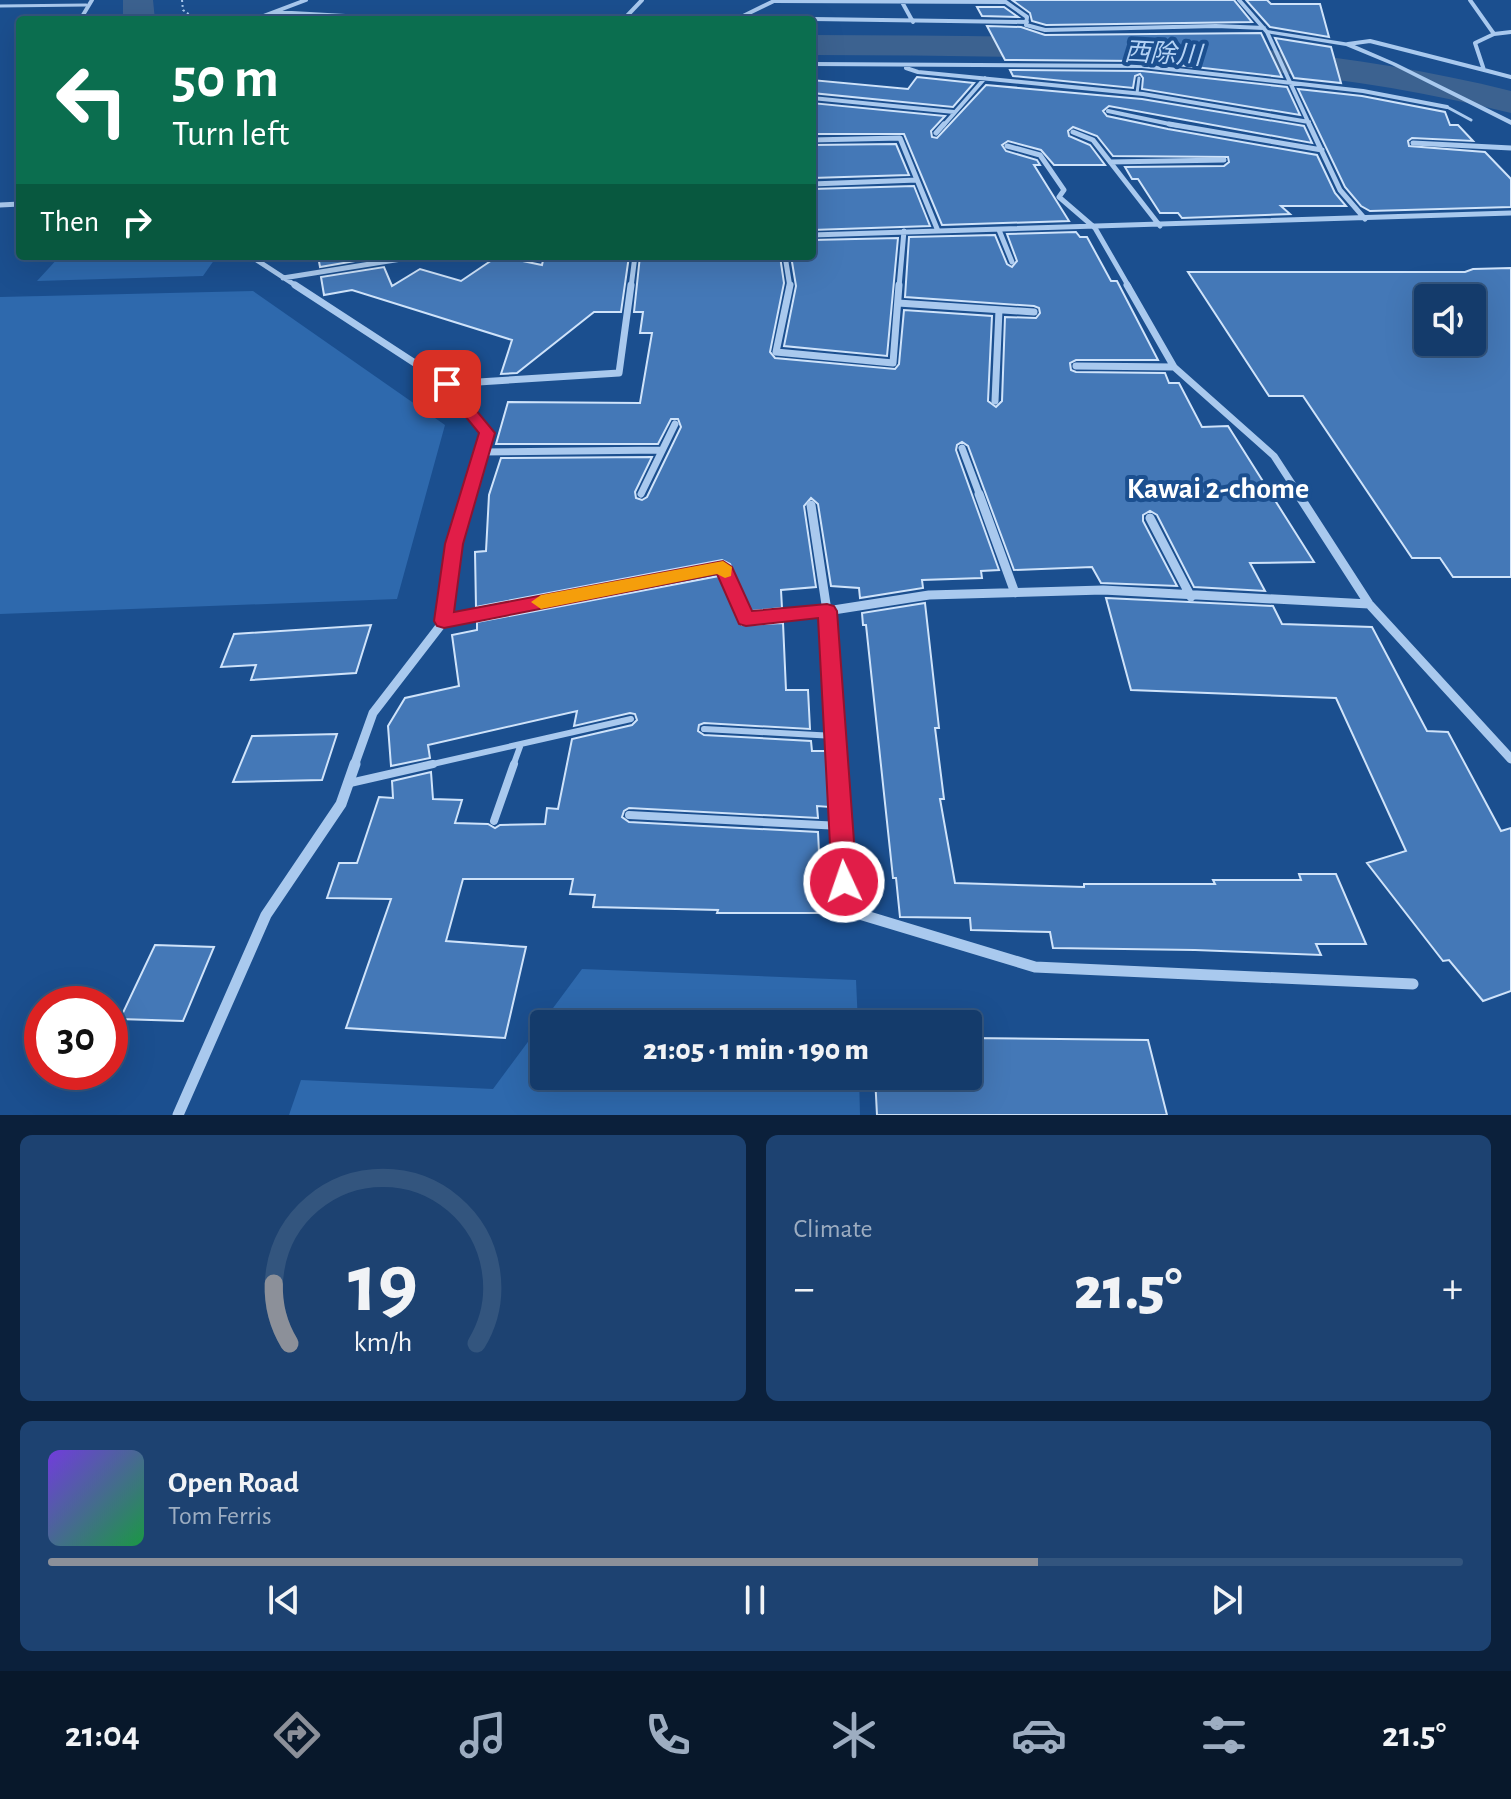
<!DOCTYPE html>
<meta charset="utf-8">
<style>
body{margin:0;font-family:"Alegreya Sans","Noto Sans JP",sans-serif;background:#1d4271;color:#f1f3f6;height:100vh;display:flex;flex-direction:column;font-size:30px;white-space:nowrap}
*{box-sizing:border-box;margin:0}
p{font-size:26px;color:#9dadc1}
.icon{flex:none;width:44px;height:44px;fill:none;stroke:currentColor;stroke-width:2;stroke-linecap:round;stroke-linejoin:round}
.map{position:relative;height:1115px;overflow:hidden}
.drawer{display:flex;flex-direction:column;gap:20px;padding:20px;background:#0b203b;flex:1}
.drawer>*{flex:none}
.hud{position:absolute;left:16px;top:16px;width:800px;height:244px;border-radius:8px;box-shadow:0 8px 32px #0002,0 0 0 2px #33557e;background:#0b6e4f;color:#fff;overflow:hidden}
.fabs{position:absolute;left:1414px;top:284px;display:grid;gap:16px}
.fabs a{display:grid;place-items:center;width:72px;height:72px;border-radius:8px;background:#143b6b;box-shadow:0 8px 32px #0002,0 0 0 2px #33557e;font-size:40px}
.speed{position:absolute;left:24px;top:986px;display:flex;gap:16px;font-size:40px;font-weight:700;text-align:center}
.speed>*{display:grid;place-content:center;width:104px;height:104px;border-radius:50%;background:#143b6b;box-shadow:0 8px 32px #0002,0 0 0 2px #33557e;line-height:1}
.speed .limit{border:12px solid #d22;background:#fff;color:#111}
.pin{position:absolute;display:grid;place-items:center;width:68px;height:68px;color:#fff;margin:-34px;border-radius:16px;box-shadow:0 4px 12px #0006}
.me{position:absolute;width:88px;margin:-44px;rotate:357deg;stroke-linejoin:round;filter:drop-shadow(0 0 6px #0008)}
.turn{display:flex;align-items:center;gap:28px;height:168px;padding:0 24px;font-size:36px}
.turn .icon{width:104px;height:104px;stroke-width:2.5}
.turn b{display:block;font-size:56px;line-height:68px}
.then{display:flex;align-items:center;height:76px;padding:0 24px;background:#0003;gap:16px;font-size:30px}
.big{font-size:60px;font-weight:800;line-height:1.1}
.drawer .widget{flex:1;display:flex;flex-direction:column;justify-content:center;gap:12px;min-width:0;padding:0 28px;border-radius:12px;background:#1d4271}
.drawer .dial{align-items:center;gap:0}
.dial svg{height:208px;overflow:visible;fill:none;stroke:#33557e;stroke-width:7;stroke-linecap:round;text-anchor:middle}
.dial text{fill:#f1f3f6;stroke:none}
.song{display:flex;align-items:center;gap:24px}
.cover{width:96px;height:96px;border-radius:12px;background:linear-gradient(135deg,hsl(260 70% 55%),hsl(140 70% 35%))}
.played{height:8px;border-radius:4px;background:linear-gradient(90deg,#8c9099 70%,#33557e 70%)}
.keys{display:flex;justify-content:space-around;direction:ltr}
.heat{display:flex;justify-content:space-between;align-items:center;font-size:44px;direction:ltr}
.drawer .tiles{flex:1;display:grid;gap:20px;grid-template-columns:1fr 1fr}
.widget:last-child{grid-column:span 2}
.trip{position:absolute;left:530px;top:1010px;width:452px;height:80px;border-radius:8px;background:#143b6b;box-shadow:0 8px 32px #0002,0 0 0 2px #33557e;font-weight:800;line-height:80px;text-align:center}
.dock{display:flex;height:128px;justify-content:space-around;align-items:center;background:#08182b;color:#9dadc1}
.dock .icon{width:56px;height:56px}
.dock .current{color:#8c9099}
.dock b{font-size:36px;color:#f1f3f6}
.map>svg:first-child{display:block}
.green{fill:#2e69ad}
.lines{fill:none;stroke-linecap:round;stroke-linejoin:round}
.river{fill:#3c6290;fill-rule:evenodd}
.building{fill:#4478b7;stroke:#cfe3fa;stroke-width:2;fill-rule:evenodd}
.path{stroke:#a9c9ee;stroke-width:2;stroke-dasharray:2 3;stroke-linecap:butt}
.service-far2{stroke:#a9c9ee;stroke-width:3}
.service-far1{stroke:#a9c9ee;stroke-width:6}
.service{stroke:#a9c9ee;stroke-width:8}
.minor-far4{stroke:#a9c9ee;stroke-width:4}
.minor-far3{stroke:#a9c9ee;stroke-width:5}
.minor-far2{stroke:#a9c9ee;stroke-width:7}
.minor-far1{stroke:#a9c9ee;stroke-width:9}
.minor{stroke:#a9c9ee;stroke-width:11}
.tertiary{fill:#a9c9ee;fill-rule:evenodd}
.route{fill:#e11d48;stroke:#92132f;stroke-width:2}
.slow{fill:#f59e0b}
.labels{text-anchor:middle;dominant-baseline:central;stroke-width:8;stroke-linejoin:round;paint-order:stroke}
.far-water-label{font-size:26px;font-style:italic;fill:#b5d3f5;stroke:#1b4f8f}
.neighbourhood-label{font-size:30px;font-weight:bold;fill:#fff;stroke:#1b4f8f}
</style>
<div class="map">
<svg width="1511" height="1115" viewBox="0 0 1511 1115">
<rect width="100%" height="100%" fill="#1b4f8f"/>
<path class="green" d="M60,256H217L203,276L37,281Z
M253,291L445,425L397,599L0,614V297Z
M582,969L856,980L858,1024H544V1076H859L860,1115H289L301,1080L493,1089Z"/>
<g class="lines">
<path class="river" d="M123,0H153L155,20H123Z
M812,35C1045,36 1284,34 1511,91V113C1283,56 1046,56 812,55Z"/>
</g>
<path class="building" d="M1012,0H1234L1252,22L1046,25L1032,21L1030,13Z
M1246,0H1267L1271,4H1320L1329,37L1270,27Z
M977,7H1004L1018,17L982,16Z
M987,26L1021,27L1045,35L1261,33L1282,77L1142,61L1005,60Z
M1275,38L1331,47L1341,83L1294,78Z
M1010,70L1142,71L1287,87L1300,115L1142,89L1143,78L1140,74L1135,76L1133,88L1013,76Z
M917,77L974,83L953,107L812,93V80L908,89Z
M986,85L1142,99L1304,126L1312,143L1109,106L1103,111L1107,116L1168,129L1317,155L1335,193L1346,206H1281L1290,214L1182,218L1178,213H1160L1138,179H1132L1125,167L1224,166L1229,162L1228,157L1113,156L1097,136L1073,127L1068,131L1069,136L1090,145L1105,165H1054L1041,150L1008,141L1002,145L1006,151L1037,160L1040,165H1034L1069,221L942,225L904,134H812V103L945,116L931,131L932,137L937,138Z
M1298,89L1362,96L1445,112L1450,125H1458L1473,141L1412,138L1408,141L1409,146L1485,152L1511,179V207L1370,211L1361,206L1345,187Z
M896,144L909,175L812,178V145Z
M914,186L930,226L812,230V189Z
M1076,232L1080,237H1087L1111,281H1117L1158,360H1076L1070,363L1071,370L1076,372L1165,373L1169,383H1179L1202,427L1228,426L1314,562L1250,563L1265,591L1194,587L1157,515L1150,511L1143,515V521L1177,586L1101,583L1092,567L1014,570L968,446L962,442L957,445L956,450L999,570L981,571L982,578L922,580L923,588L860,598L859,588L831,586L818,504L811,498L804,506L816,587L781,590L782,608L751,611L730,564L722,560L476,607L475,552L486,551L489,495L501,458L652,457L635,492L636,498L642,500L647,497L681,427L678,419H671L658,444H496L508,402L640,403L652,333H640L643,312H634L640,256H780L784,283L770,352L775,358L895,369L899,364L904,310L992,316L988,401L996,407L1002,401L1005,317L1036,318L1040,313L1039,308L1034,306L905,297L909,237L995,235L1007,264L1012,267L1017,261L1007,234Z
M898,238L887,356L784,346L796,286L791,256H812V240Z
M318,256H379V257L320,267Z
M498,256L542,265L544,256H629L621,312H594L517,373L501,374L512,340L352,290L324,295L321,277L384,267L392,286L420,269L461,281Z
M1511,268V577H1453L1440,558H1412L1303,396H1269L1188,272H1465L1473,269ZM1428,298H1472V342H1428Z
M719,576L742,625L783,623L786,690H808L810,729L704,723L699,725L698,731L704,735L811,741L812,751H829L830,807L817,806L818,818L629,808L624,811L622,817L629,822L818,832L822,913H717L718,910L593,907L595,895L570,894L573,879H463L446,941L526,947L505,1038L346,1028L391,899L327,898L339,863H357L379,797L393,798L392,781L431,772L433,799L462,800L455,823L488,824L495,828L500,825L545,824L547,808L558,809L572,739L632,725L637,720L635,714L630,713L574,726L577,711L428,745L430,758L391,766L388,726L405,698L459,686L452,635L477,630V622Z
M1106,598L1273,606L1282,624L1372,627L1427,731L1448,732L1501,831L1511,828V991L1483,1001L1449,960L1443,961L1367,863L1406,851L1336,698L1131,690Z
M925,603L939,728H935L944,799H940L955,883L1084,887V884H1215L1213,880H1301L1299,874H1336L1366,944H1316L1321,955L1195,950L1053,948L1050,932L971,930L970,918L900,917L896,878H893L866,625H863L862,613Z
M371,625L356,673L251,680L256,665L221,667L234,634Z
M337,734L322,780L233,782L252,736Z
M155,945L214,947L183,1021L120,1019Z
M968,1038L1148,1040L1167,1115H877L875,1076H968Z"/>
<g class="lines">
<path class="path" d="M182,0L183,10L197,20"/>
<path class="service-far2" d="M0,6L86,5
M1137,93L1139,78
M1447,107L1471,120"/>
<path class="service-far1" d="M704,729L835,736
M424,766L631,719
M513,766L521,744"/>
<path class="service" d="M350,783L433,764
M629,815L841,826
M494,821L514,764"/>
<path class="minor-far4" d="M1003,0L1027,17L1026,25L1045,30L1216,26L1264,28
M1239,0L1267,32L1310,126
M1470,0L1494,34
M775,1L1006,2
M902,2L913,22
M274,12L363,17
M741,17L776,0
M738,18L1027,22
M624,19L642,0
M80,20L92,0
M253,20L306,0
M1348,44L1370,41L1484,70L1475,43L1494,34L1511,32
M812,64L1142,66L1363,91L1447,107
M906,68L918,72L1143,94L1309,122
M1484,70L1511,77
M812,98L954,112
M1108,111L1179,126
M943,126L985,78"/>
<path class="minor-far3" d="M1169,124L1322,150
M1309,124L1340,190L1365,219
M1073,132L1093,140L1160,226
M936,133L944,124
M812,140L900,138L938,231
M1413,143L1511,148
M1007,146L1040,155L1064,190L1059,197L1095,228L1129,287
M1110,162L1224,160
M812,184L917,180
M0,205L20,204
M999,230L1012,262
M812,235L1511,213
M258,256L255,259L298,287
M785,256L790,287
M283,278L420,256
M631,287L635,256
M899,287L904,231"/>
<path class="minor-far2" d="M295,285L447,384L487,433L468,496
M790,285L776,352L893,363L899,285
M1127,285L1174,367L1274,456L1300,496
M898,303L1034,312
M1076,366L1174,367
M447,384L619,373L631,285
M995,401L999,310
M962,448L980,496
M481,452L661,450
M641,494L675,424"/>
<path class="minor-far1" d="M979,494L1015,593
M1298,494L1369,604L1511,759
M1150,518L1191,597
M444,621L723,567L746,619L827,611L811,505
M354,766L373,713L444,621L454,544L469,494
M837,766L827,611L929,595L1103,590L1369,604"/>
<path class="minor" d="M837,764L846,910L1035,967L1413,984
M178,1115L266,915L341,804L355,764"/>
<path class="tertiary" d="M1267,30L1350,43L1396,63L1511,120V125L1392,65L1346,46L1265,33Z"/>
</g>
<path class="route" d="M447,379L452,381L495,433L463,544L454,612L723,561L732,567L752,611L827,604L834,606L837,611L857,882L853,890L844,893L836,890L832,882L818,618L746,626L739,624L717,574L444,628L437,626L434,621L445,544L479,433L439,384Z"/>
<path class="slow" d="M723,561L732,567L731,576L725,578L717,574L541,609L531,602L541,595Z"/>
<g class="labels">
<g class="far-water-label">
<text transform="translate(1163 54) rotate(3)">西除川</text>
</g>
<g class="neighbourhood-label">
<text x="1218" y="489">Kawai 2-chome</text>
</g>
</g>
</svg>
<div class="fabs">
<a><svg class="icon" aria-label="sound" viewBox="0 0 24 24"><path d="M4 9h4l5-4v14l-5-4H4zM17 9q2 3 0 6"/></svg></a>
</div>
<div class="speed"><div class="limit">30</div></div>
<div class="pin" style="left:447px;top:384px;background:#d93025"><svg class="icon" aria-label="arrive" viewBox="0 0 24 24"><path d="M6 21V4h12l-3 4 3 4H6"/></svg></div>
<svg class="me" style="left:844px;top:882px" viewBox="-20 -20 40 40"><circle r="17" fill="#e11d48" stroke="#fff" stroke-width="3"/><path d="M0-11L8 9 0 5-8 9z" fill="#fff"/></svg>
<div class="trip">21:05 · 1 min · 190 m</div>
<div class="hud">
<div class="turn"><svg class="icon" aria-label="left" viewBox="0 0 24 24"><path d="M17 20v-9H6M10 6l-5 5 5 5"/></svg><div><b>50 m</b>Turn left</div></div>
<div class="then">Then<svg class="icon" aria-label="right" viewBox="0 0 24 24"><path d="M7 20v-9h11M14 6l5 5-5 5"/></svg></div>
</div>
</div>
<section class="drawer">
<div class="tiles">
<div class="widget dial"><svg viewBox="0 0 100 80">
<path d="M14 69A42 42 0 1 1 86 69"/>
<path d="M14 69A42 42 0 0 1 8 46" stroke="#8c9099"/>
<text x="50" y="56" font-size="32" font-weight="700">19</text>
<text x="50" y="72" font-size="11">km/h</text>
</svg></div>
<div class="widget"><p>Climate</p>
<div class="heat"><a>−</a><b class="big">21.5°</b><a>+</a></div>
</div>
<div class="widget">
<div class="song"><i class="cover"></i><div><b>Open Road</b><p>Tom Ferris</p></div></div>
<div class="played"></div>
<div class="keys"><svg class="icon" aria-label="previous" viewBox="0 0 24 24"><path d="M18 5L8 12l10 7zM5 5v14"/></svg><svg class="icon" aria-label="pause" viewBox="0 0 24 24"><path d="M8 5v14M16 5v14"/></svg><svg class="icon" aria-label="next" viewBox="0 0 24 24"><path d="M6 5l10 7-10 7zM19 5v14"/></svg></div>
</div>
</div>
</section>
<nav class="dock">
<b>21:04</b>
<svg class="icon current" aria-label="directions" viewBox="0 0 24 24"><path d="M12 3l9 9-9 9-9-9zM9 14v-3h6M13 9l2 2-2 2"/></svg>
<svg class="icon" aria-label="music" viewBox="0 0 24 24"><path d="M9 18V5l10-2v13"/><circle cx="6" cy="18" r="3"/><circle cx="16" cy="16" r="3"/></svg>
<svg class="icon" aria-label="phone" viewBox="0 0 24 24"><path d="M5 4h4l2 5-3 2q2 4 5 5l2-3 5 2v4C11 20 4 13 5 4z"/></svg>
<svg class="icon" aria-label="climate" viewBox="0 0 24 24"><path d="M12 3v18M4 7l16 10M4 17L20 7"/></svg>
<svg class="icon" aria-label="car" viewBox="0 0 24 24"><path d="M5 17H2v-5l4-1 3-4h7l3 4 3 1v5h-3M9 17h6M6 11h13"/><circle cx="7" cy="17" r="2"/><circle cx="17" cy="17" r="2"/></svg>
<svg class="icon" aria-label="filters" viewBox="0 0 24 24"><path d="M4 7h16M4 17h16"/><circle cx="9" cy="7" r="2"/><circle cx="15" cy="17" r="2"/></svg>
<b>21.5°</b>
</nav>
